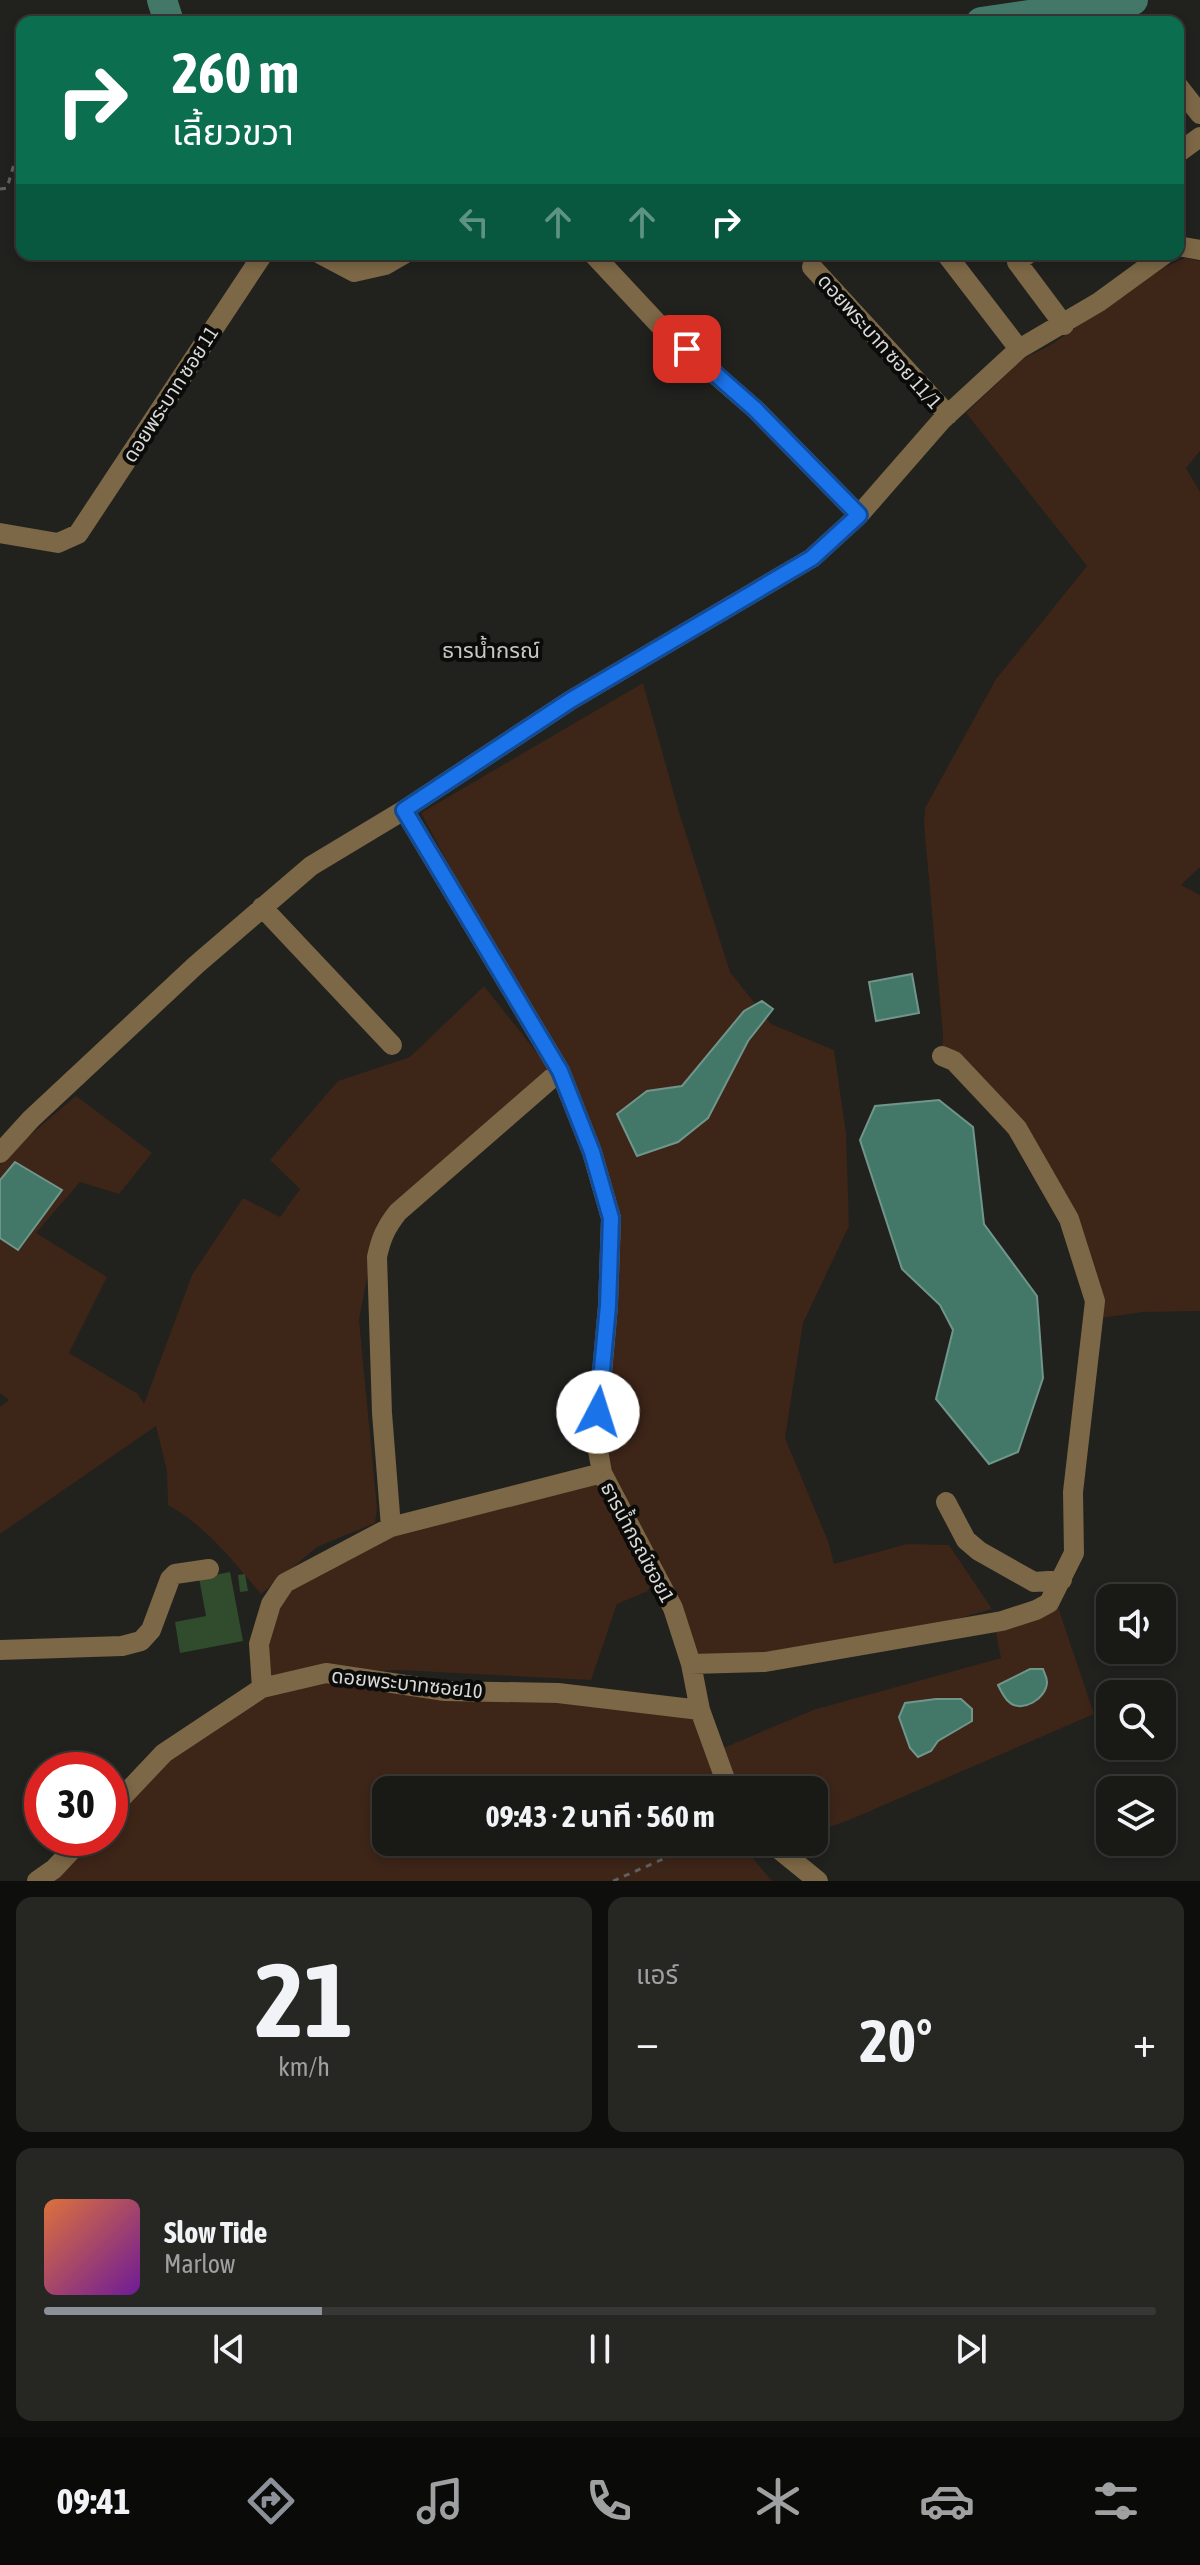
<!DOCTYPE html>
<html lang="th">
<meta charset="utf-8">
<style>
body{margin:0;font-family:"Asap Condensed","Noto Sans Thai",sans-serif;background:#262623;color:#f1f3f6;height:100vh;display:flex;flex-direction:column;font-size:30px;white-space:nowrap}
*{box-sizing:border-box;margin:0}
p{font-size:26px;color:#9fa0a1}
.icon{flex:none;width:44px;height:44px;fill:none;stroke:currentColor;stroke-width:2;stroke-linecap:round;stroke-linejoin:round}
.map{position:relative;height:1881px;overflow:hidden}
.drawer{display:flex;flex-direction:column;gap:16px;padding:16px;background:#0e0e0c;flex:1}
.drawer>*{flex:none}
.banner{position:absolute;left:16px;top:16px;width:1168px;height:244px;border-radius:16px;box-shadow:0 4px 12px #0003,0 0 0 2px #373835;background:#0b6e4f;color:#fff;overflow:hidden}
.fabs{position:absolute;left:1096px;top:1584px;display:grid;gap:16px}
.fabs a{display:grid;place-items:center;width:80px;height:80px;border-radius:16px;background:#191916;box-shadow:0 4px 12px #0003,0 0 0 2px #373835;font-size:40px}
.speed{position:absolute;left:24px;top:1752px;display:flex;gap:16px;font-size:40px;font-weight:700;text-align:center}
.speed>*{display:grid;place-content:center;width:104px;height:104px;border-radius:50%;background:#191916;box-shadow:0 4px 12px #0003,0 0 0 2px #373835;line-height:1}
.speed .limit{border:12px solid #d22;background:#fff;color:#111}
.pin{position:absolute;display:grid;place-items:center;width:68px;height:68px;color:#fff;margin:-34px;border-radius:16px;box-shadow:0 4px 12px #0006}
.me{position:absolute;width:88px;margin:-44px;rotate:5deg;stroke-linejoin:round;filter:drop-shadow(0 0 6px #0008)}
.turn{display:flex;align-items:center;gap:28px;height:168px;padding:0 24px;font-size:36px}
.turn .icon{width:104px;height:104px;stroke-width:2.5}
.turn b{display:block;font-size:56px;line-height:68px}
.lanes{display:flex;align-items:center;height:76px;padding:0 24px;background:#0003;justify-content:center;gap:40px;direction:ltr}
.lanes .off{opacity:.35}
.big{font-size:60px;font-weight:700;line-height:1.1}
.drawer .card{flex:1;display:flex;flex-direction:column;justify-content:center;gap:12px;min-width:0;padding:0 28px;border-radius:16px;background:#262623}
.drawer .dial{align-items:center;gap:0}
.dial b{font-size:104px;line-height:1}
.song{display:flex;align-items:center;gap:24px}
.cover{width:96px;height:96px;border-radius:12px;background:linear-gradient(135deg,hsl(20 70% 55%),hsl(280 70% 35%))}
.played{height:8px;border-radius:4px;background:linear-gradient(90deg,#8c9099 25%,#373835 25%)}
.keys{display:flex;justify-content:space-around;direction:ltr}
.heat{display:flex;justify-content:space-between;align-items:center;font-size:44px;direction:ltr}
.drawer .tiles{flex:1;display:grid;gap:16px;grid-template-columns:1fr 1fr}
.card:last-child{grid-column:span 2}
.trip{position:absolute;left:372px;top:1776px;width:456px;height:80px;border-radius:16px;background:#191916;box-shadow:0 4px 12px #0003,0 0 0 2px #373835;font-weight:700;line-height:80px;text-align:center}
.menu{display:flex;height:128px;justify-content:space-around;align-items:center;background:#0a0a09;color:#9fa0a1}
.menu .icon{width:56px;height:56px}
.menu .on{color:#8c9099}
.menu b{font-size:36px;color:#f1f3f6}
.map>svg:first-child{display:block}
.green{fill:#3d2518}
.water{fill:#437869;stroke:#70958a;stroke-width:2}
.lines{fill:none;stroke-linecap:round;stroke-linejoin:round}
.river{stroke:#437869;stroke-width:30}
.building{fill:#304c2c}
.path{stroke:#60605d;stroke-width:3;stroke-dasharray:6 6;stroke-linecap:butt}
.minor{stroke:#7c6746;stroke-width:20}
.route-casing{stroke:#114b97;stroke-width:20}
.route{stroke:#1a73e8;stroke-width:14}
.labels{text-anchor:middle;dominant-baseline:central;stroke-width:8;stroke-linejoin:round;paint-order:stroke}
.street-label{font-size:20px;fill:#d9d9d7;stroke:#0b0b09}
.neighbourhood-label{font-size:22px;fill:#c8c8c3;stroke:#0b0b09}
</style>
<div class="map">
<svg width="1200" height="1881" viewBox="0 0 1200 1881">
<rect width="100%" height="100%" fill="#21211e"/>
<path class="green" d="M1185,258L1200,261V451L1186,468L1200,492V867L1181,885L1200,895V1311L1144,1312L1093,1319L1069,1219L955,1061L942,1056L943,1035L924,824L925,808L996,679L1087,566L966,413L1023,359L1049,346L1163,268Z
M643,683L679,812L730,972L771,1024L834,1050L846,1134L849,1226L803,1323L785,1438L828,1541L834,1564L907,1544L949,1545L992,1609L863,1645L691,1664L654,1573L648,1591L617,1604L591,1680L398,1670L331,1673L700,1710L716,1790H386V1842H739L772,1881H37L83,1838H110V1810L250,1693L271,1604L391,1527L602,1473L611,1218L560,1071L421,813Z
M484,986L549,1068L377,1223L359,1320L377,1508L375,1523L317,1547L261,1594C233,1561 206,1526 168,1505L167,1471L156,1426L0,1534V1407L9,1400L0,1393V1165L9,1153L76,1096L152,1153L119,1194L80,1182L36,1233L107,1277L69,1353L138,1394L144,1404L192,1275L243,1198L280,1217L300,1189L270,1160L338,1081L410,1057Z
M1057,1604L1094,1714L854,1818L814,1833V1790H730L721,1749L813,1710L1001,1658L995,1629Z"/>
<path class="water" d="M912,974L919,1013L876,1021L869,982Z
M762,1001L773,1009L748,1041L708,1118L678,1142L637,1156L617,1114L647,1091L682,1086L744,1011Z
M939,1100L973,1127L984,1224L1037,1296L1043,1378L1018,1452L989,1464L936,1399L953,1330L940,1305L902,1269L860,1140L875,1106Z
M15,1162L62,1190L18,1250L0,1238V1180Z
M1030,1669H1043C1044,1673 1047,1677 1047,1682C1047,1698 1022,1714 1009,1702C1004,1698 1001,1691 998,1685Z
M936,1699H961L972,1709V1721L938,1741L931,1751L918,1757L910,1748L899,1717L905,1703Z"/>
<g class="lines">
<path class="river" d="M162,0L169,22
M981,22L1133,0"/>
</g>
<path class="building" d="M230,1572L243,1641L180,1653L175,1622L206,1616L199,1578Z
M245,1574L248,1591L240,1592L238,1575Z"/>
<g class="lines">
<path class="path" d="M144,19L145,22
M0,189L7,188L22,137
M613,1881L702,1842"/>
<path class="minor" d="M1178,86L1200,114
M1178,153L1200,137
M1178,246L1200,250
M320,254L354,272L385,265L404,254
M593,254L664,330L755,409L859,515
M946,254L1019,349
M1028,254L1017,262L1064,325
M812,267L948,415
M0,533L58,543L78,534L263,254
M404,810L560,1071L592,1152L611,1218L608,1306L596,1439L602,1473L673,1608L691,1664L700,1710L729,1790
M262,907L392,1045
M0,1153L31,1119L196,965L311,866L404,810L571,700L812,558L859,515L942,420L1019,349L1099,302L1165,254
M946,1502L966,1540L979,1551L1034,1582L1062,1580
M391,1527L382,1413L377,1257C381,1238 386,1227 398,1212L560,1071
M0,1650L122,1646L141,1641L151,1630L170,1579L175,1574L209,1569
M691,1664L765,1662L1002,1621L1036,1610L1049,1603L1074,1553L1073,1492L1095,1301L1069,1219L1017,1128L954,1061L942,1056
M262,1688L259,1644L271,1604L285,1583L391,1527L602,1473
M110,1810L164,1753L262,1688L326,1673L445,1691L558,1693L700,1710
M770,1842L818,1881
M37,1881L54,1869L83,1838"/>
</g>
<g class="lines">
<defs>
<path id="route" d="M598,1412L608,1306L611,1218L592,1152L560,1071L404,810L571,700L812,558L859,515L755,409L687,349"/>
</defs>
<use href="#route" class="route-casing"/>
<use href="#route" class="route"/>
</g>
<g class="labels">
<g class="street-label">
<text transform="translate(880 341) rotate(48)">ดอยพระบาท ซอย 11/1</text>
<text transform="translate(170 394) rotate(-57)">ดอยพระบาท ซอย 11</text>
<text transform="translate(638 1542) rotate(62)">ธารน้ำกรณ์ซอย1</text>
<text transform="translate(407 1683) rotate(6)">ดอยพระบาทซอย10</text>
</g>
<g class="neighbourhood-label">
<text x="491" y="650">ธารน้ำกรณ์</text>
</g>
</g>
</svg>
<div class="fabs">
<a><svg class="icon" aria-label="sound" viewBox="0 0 24 24"><path d="M4 9h4l5-4v14l-5-4H4zM17 9q2 3 0 6"/></svg></a>
<a><svg class="icon" aria-label="search" viewBox="0 0 24 24"><circle cx="10" cy="10" r="6"/><path d="M15 15l6 6"/></svg></a>
<a><svg class="icon" aria-label="layers" viewBox="0 0 24 24"><path d="M12 4l9 5-9 5-9-5zM3 14l9 5 9-5"/></svg></a>
</div>
<div class="speed"><div class="limit">30</div></div>
<div class="pin" style="left:687px;top:349px;background:#d93025"><svg class="icon" aria-label="arrive" viewBox="0 0 24 24"><path d="M6 21V4h12l-3 4 3 4H6"/></svg></div>
<svg class="me" style="left:598px;top:1412px" viewBox="-20 -20 40 40"><circle r="19" fill="#fff"/><path d="M0-13L10 11 0 6-10 11z" fill="#1a73e8"/></svg>
<div class="trip">09:43 · 2 นาที · 560 m</div>
<div class="banner">
<div class="turn"><svg class="icon" aria-label="right" viewBox="0 0 24 24"><path d="M7 20v-9h11M14 6l5 5-5 5"/></svg><div><b>260 m</b>เลี้ยวขวา</div></div>
<div class="lanes"><svg class="icon off" aria-label="left" viewBox="0 0 24 24"><path d="M17 20v-9H6M10 6l-5 5 5 5"/></svg><svg class="icon off" aria-label="ahead" viewBox="0 0 24 24"><path d="M12 20V5M6 11l6-6 6 6"/></svg><svg class="icon off" aria-label="ahead" viewBox="0 0 24 24"><path d="M12 20V5M6 11l6-6 6 6"/></svg><svg class="icon" aria-label="right" viewBox="0 0 24 24"><path d="M7 20v-9h11M14 6l5 5-5 5"/></svg></div>
</div>
</div>
<section class="drawer">
<div class="tiles">
<div class="card dial"><b>21</b><p>km/h</p></div>
<div class="card"><p>แอร์</p>
<div class="heat"><a>−</a><b class="big">20°</b><a>+</a></div>
</div>
<div class="card">
<div class="song"><i class="cover"></i><div><b>Slow Tide</b><p>Marlow</p></div></div>
<div class="played"></div>
<div class="keys"><svg class="icon" aria-label="previous" viewBox="0 0 24 24"><path d="M18 5L8 12l10 7zM5 5v14"/></svg><svg class="icon" aria-label="pause" viewBox="0 0 24 24"><path d="M8 5v14M16 5v14"/></svg><svg class="icon" aria-label="next" viewBox="0 0 24 24"><path d="M6 5l10 7-10 7zM19 5v14"/></svg></div>
</div>
</div>
</section>
<nav class="menu">
<b>09:41</b>
<svg class="icon on" aria-label="directions" viewBox="0 0 24 24"><path d="M12 3l9 9-9 9-9-9zM9 14v-3h6M13 9l2 2-2 2"/></svg>
<svg class="icon" aria-label="music" viewBox="0 0 24 24"><path d="M9 18V5l10-2v13"/><circle cx="6" cy="18" r="3"/><circle cx="16" cy="16" r="3"/></svg>
<svg class="icon" aria-label="phone" viewBox="0 0 24 24"><path d="M5 4h4l2 5-3 2q2 4 5 5l2-3 5 2v4C11 20 4 13 5 4z"/></svg>
<svg class="icon" aria-label="climate" viewBox="0 0 24 24"><path d="M12 3v18M4 7l16 10M4 17L20 7"/></svg>
<svg class="icon" aria-label="car" viewBox="0 0 24 24"><path d="M5 17H2v-5l4-1 3-4h7l3 4 3 1v5h-3M9 17h6M6 11h13"/><circle cx="7" cy="17" r="2"/><circle cx="17" cy="17" r="2"/></svg>
<svg class="icon" aria-label="filters" viewBox="0 0 24 24"><path d="M4 7h16M4 17h16"/><circle cx="9" cy="7" r="2"/><circle cx="15" cy="17" r="2"/></svg>
</nav>
